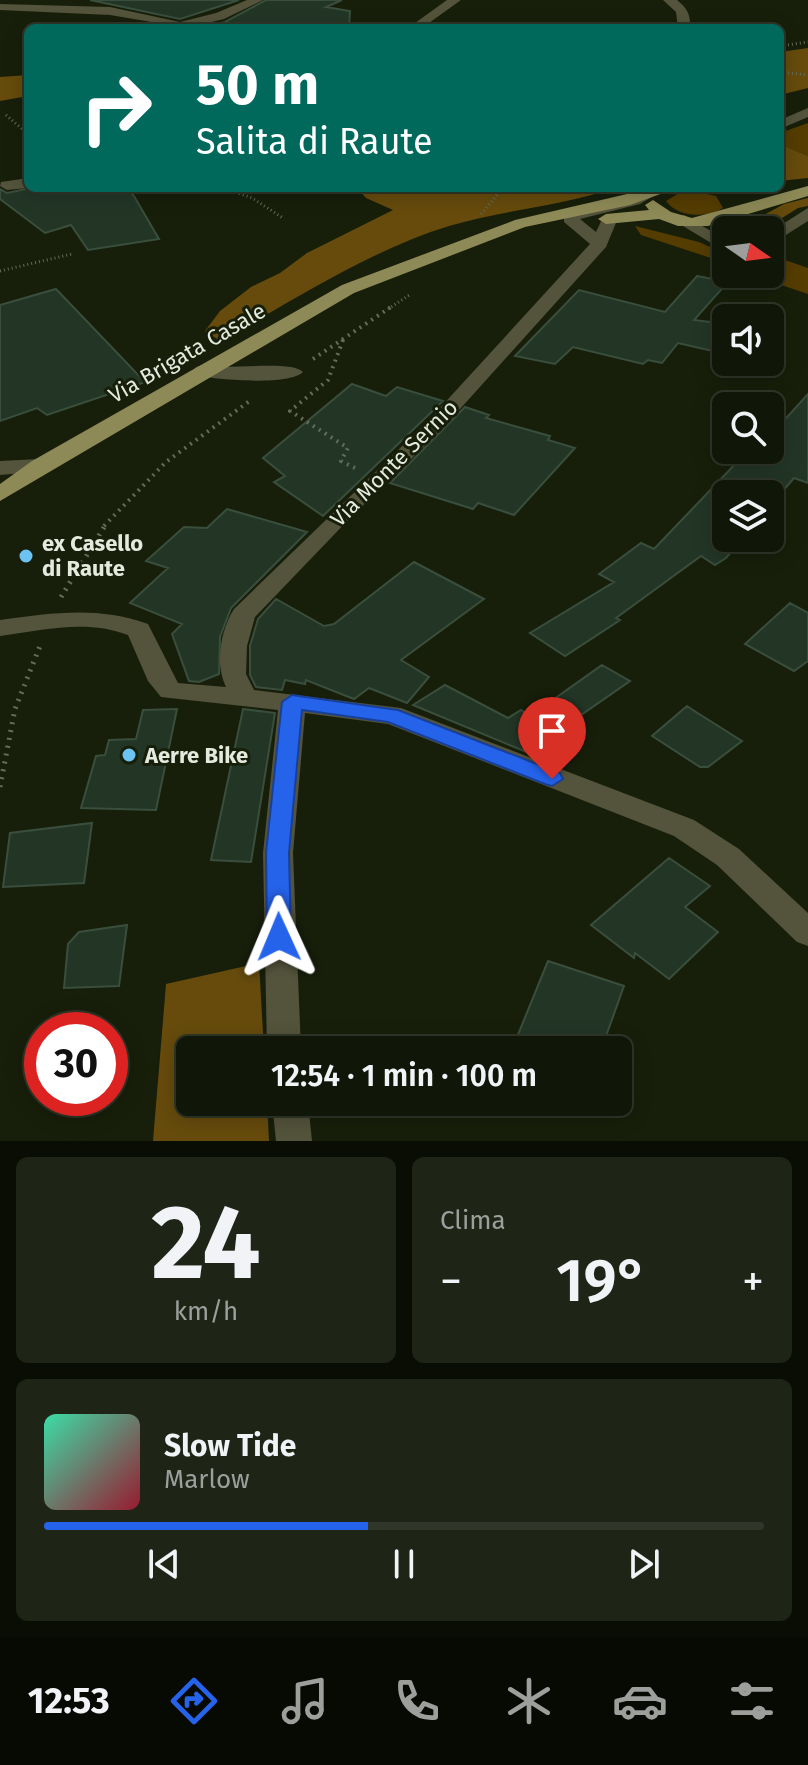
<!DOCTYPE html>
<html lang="it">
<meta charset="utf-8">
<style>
body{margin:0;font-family:"Fira Sans",sans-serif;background:#1e2416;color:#f1f3f6;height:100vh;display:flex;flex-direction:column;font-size:30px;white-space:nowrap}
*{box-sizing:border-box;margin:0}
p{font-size:26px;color:#9c9f9c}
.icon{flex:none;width:44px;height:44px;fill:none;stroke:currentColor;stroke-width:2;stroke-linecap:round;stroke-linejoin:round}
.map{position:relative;height:1141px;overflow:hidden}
.side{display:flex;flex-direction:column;gap:16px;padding:16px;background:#090d04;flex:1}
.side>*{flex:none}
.banner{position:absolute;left:24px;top:24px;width:760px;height:168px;border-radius:12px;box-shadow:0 4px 20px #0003,0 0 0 2px #303629;background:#00695c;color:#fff;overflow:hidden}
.needle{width:52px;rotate:104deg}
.tools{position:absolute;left:712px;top:216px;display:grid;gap:16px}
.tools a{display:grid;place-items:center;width:72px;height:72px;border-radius:12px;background:#111708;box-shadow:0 4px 20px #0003,0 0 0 2px #303629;font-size:40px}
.speed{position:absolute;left:24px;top:1012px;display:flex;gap:16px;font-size:40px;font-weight:700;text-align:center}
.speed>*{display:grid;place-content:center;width:104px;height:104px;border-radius:50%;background:#111708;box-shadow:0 4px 20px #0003,0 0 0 2px #303629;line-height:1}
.speed .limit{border:12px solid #d22;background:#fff;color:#111}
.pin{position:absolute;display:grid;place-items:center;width:68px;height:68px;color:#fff;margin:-82px -34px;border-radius:50% 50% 50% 0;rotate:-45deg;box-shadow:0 0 8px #0007}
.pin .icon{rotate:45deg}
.me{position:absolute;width:88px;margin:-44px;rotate:359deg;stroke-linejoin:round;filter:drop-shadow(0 0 6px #0008)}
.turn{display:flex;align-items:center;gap:28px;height:168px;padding:0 40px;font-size:36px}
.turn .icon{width:104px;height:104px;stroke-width:2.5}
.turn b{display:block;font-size:56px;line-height:68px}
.big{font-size:60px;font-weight:600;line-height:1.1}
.side .widget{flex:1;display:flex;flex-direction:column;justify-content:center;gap:12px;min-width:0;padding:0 28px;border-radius:12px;background:#1e2416}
.side .dial{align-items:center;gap:0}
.dial b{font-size:104px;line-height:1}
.song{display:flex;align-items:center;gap:24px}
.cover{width:96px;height:96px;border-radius:12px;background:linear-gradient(135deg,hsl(160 70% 55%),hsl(350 70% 35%))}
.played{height:8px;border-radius:4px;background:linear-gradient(90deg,#2563eb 45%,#303629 45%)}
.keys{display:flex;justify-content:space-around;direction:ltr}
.heat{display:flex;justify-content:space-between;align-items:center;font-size:44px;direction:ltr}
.side .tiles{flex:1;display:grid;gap:16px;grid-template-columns:1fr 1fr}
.widget:last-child{grid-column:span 2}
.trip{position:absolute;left:176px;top:1036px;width:456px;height:80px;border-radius:12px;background:#111708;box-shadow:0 4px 20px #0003,0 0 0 2px #303629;font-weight:600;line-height:80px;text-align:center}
.tabs{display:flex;height:128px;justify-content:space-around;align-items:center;background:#070903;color:#9c9f9c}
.tabs .icon{width:56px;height:56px}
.tabs .selected{color:#2563eb}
.tabs b{font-size:36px;color:#f1f3f6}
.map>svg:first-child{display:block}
.green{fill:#553d01}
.forest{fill:#664b0c}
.building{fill:#233626;stroke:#3a4e3d;stroke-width:2}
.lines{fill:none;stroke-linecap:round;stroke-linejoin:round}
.path-far2{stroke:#636b59;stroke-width:3;stroke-dasharray:1 3;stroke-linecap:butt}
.path-far1{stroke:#636b59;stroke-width:4;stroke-dasharray:2 5;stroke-linecap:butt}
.path{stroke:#636b59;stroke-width:5;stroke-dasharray:2 6;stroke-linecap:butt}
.minor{fill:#54533b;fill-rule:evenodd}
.major{fill:#8e8a57;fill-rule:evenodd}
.route{fill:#2563eb;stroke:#184099;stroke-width:2}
.poi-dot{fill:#6cc3f2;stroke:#171f0a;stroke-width:3}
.labels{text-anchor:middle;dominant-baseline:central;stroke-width:6;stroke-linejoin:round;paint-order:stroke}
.street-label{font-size:22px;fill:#e4eadd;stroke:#171f0a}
.poi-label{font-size:22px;font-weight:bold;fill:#e4eadd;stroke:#171f0a;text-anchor:start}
</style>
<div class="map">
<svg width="808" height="1141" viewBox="0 0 808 1141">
<rect width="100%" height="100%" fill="#171f0a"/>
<path class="green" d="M808,123V156L780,144V133Z
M698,192L716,196L723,208C707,218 678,218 666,201L679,193Z
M635,226L699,242L726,254V263L641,235Z
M770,255L808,268V294L749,274H770Z"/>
<path class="forest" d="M808,48V88L780,95V52Z
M28,75V96L0,101V77Z
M780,144L808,156V178L780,181Z
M357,188H615C561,206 504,210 449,226C368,251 293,301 220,341L205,331L220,311L251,287L280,273L307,253L393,210L366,198Z
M808,198V206L798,208L763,230H736L784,204Z
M259,963L264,1050H190V1102H267L269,1141H153L166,984Z"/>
<path class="building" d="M90,0H239L180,19Z
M266,0H342L326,7L350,11L349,28H200L225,22Z
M31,188H126L134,196L159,239L88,250L71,225L45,233L0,199V189L7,193Z
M697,276L728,282L694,320L726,324V354L678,343L662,363L648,360L643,364L573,347L555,364L515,356L579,290L665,312Z
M56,289L145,382L47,415L37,408L0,421V305Z
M352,384L386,396L397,387L443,401L323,516L274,482L285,476L263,458Z
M808,394V483L794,478L770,506V494H726V538H743L726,558L715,565L701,556L616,618L620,620L565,656L530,633L614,582L599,574L641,543L654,549L740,459L747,461L757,450H770V436Z
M465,407L489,415L486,418L550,436L548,440L575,448L514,515L478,503L473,509L390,483Z
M227,509L307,532L231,608L220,637L219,674L199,682L189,681L172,634L182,624L130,603L168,568L146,561L184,527L207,528Z
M414,562L484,599L401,660L429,677L407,703L369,688L354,699L306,680L305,684L285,680L282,690L256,687L250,675V646L258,619L276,599L324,626L334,624Z
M790,603L808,613V661L794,671L745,644Z
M602,665L630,681L535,747L531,754L413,705L445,685L508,718L521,710L530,716Z
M687,706L696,712L742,741L708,767H700L652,736Z
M177,709L156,810L81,808L96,756L105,755L109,740L136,739L143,710Z
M243,709L275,713L251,862L211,860Z
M92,823L84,883L3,887L10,833Z
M669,858L710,886L685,907L718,932L669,979L635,953L634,958L591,925Z
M127,925L119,986L64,988L68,944L79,932Z
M548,961L624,986L601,1050H540L515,1042Z"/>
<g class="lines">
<path class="path-far2" d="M780,46L808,42
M780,72L808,75
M6,115L28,134
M224,188L252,198L283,218
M481,214L503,188
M0,271L72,254
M388,309L411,294"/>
<path class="path-far1" d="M343,340L328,380L290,411L348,448L341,461L355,468
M313,359L391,307
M104,526L166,462L251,400"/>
<path class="path" d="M61,597L106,524
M0,787L15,709L40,646"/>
<path class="minor" d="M247,0H263L224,19L187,28L110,15L0,10V4L110,7L180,22L216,13Z
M447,0H461L422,28H408Z
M663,0H677C687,8 691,15 690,28H678L676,12Z
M808,108V117L780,129V120Z
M28,178V188L7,190L0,186L1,182Z
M647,188H667L640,204L580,219L596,232L604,215L618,218L606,247L442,429L352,516L255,617L247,646L246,674L254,690L401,708L694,820L739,849L808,913V946L797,942L717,865L674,836L388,724L305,713L293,853L301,1050H267L263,853L278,710L161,697L148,681L128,635C86,619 44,630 0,636V620C53,613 97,606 148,624L178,683L226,687C215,665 220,631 234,609L428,421L590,244L564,222V216L570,211L629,197Z
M808,208V221L770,245V232Z
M684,215L726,240V252L678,223V217Z
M203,365C226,371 291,359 303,372C289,386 216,380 196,375L193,371L196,367Z
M40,459L51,466L48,471L0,475V461Z
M272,1102H308L312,1141H276Z"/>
<path class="major" d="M808,186V196L708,226H678L659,219L606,224L598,219L606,214L649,210L645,205L653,200L671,212L692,218Z
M653,188H677L630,205L525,227L354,293L0,501V484L32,461L342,285L515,220Z
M704,188H762C751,196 715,196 704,188Z"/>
</g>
<path class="route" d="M292,695L398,710L560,773L563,779L552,786L545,784L388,722L302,710L289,853L291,937L288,944L279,947L271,944L267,937L266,853L282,702Z"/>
<g class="poi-dot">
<circle cx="26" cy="556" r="8"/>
<circle cx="129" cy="755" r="8"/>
</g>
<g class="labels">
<g class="street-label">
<text transform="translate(187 353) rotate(-30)">Via Brigata Casale</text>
<text transform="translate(394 463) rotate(-45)">Via Monte Sernio</text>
</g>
<g class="poi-label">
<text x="42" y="543">ex Casello<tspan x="42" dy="25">di Raute</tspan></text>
<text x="145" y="755">Aerre Bike</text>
</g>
</g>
</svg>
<div class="tools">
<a><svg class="needle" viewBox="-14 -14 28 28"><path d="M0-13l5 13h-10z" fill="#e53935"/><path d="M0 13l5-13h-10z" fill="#9c9f9c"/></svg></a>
<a><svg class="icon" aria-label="sound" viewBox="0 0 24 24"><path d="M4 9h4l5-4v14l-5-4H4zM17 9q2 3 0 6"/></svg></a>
<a><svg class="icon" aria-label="search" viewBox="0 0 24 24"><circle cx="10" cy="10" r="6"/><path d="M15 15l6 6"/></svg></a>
<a><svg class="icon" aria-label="layers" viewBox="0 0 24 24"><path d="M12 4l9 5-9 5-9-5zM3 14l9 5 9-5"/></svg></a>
</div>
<div class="speed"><div class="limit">30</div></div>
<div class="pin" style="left:552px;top:779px;background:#d93025"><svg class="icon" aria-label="arrive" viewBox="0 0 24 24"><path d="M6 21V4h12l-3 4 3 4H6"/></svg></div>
<svg class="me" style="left:279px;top:937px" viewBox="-20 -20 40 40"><path d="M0-17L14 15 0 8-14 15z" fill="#2563eb" stroke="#fff" stroke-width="4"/></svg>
<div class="trip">12:54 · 1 min · 100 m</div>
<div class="banner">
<div class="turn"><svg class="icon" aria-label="right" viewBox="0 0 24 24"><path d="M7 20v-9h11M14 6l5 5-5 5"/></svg><div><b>50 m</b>Salita di Raute</div></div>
</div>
</div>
<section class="side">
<div class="tiles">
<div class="widget dial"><b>24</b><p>km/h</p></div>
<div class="widget"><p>Clima</p>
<div class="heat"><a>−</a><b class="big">19°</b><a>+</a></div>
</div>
<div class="widget">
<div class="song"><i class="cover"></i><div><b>Slow Tide</b><p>Marlow</p></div></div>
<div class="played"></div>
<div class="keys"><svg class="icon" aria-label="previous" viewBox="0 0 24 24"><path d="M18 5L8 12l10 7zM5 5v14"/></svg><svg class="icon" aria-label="pause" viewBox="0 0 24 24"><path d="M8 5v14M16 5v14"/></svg><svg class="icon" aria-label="next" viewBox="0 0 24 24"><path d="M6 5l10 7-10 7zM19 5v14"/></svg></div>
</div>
</div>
</section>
<nav class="tabs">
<b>12:53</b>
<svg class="icon selected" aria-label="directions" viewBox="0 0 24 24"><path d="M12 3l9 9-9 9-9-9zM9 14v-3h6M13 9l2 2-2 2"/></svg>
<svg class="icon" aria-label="music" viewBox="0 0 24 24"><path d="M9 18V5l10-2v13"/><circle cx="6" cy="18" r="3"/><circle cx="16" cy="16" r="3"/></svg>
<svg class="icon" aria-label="phone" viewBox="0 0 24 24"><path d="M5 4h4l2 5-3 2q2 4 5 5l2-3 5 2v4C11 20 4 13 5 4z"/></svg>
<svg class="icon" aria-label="climate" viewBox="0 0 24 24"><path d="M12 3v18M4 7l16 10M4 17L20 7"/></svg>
<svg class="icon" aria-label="car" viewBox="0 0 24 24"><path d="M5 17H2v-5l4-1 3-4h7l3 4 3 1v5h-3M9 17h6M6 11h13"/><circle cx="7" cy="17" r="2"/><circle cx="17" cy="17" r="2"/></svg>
<svg class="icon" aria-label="filters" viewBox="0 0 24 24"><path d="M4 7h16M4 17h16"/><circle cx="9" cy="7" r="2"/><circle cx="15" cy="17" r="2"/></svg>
</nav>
